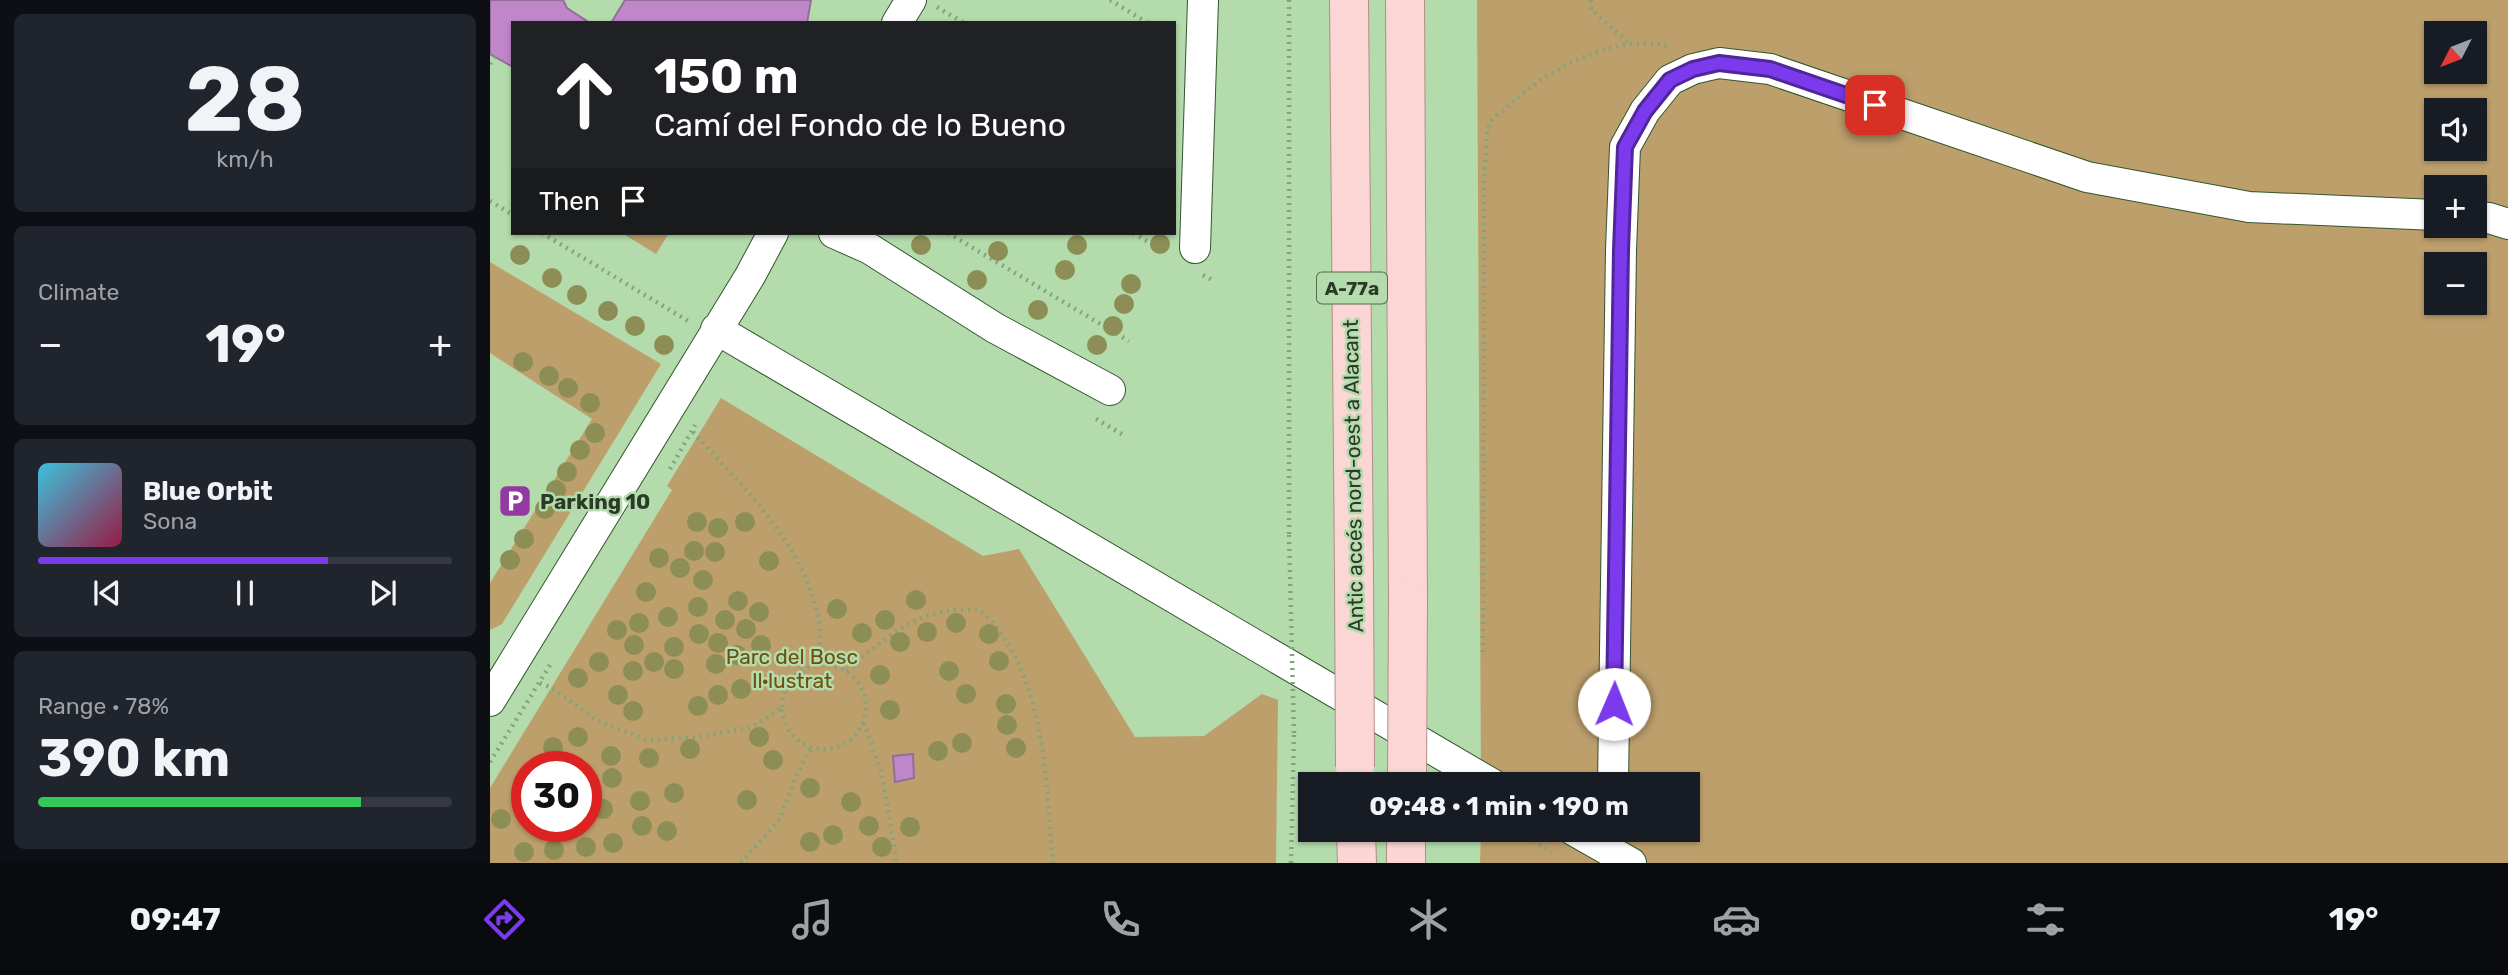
<!DOCTYPE html>
<meta charset="utf-8">
<style>
body{margin:0;font-family:Rubik,sans-serif;background:#20242c;color:#f1f3f6;height:100vh;display:flex;flex-direction:column;font-size:26px;white-space:nowrap}
*{box-sizing:border-box;margin:0}
p{font-size:23px;color:#9ea1a6}
.icon{flex:none;width:38px;height:38px;fill:none;stroke:currentColor;stroke-width:2;stroke-linecap:round;stroke-linejoin:round}
.map{position:relative;flex:1;overflow:hidden}
.details{display:flex;flex-direction:column;gap:14px;padding:14px;background:#0d0f14;width:490px}
.details>*{flex:none}
.guide{position:absolute;left:21px;top:21px;width:665px;height:214px;border-radius:0px;box-shadow:0 2px 5px #0004;background:#202124;color:#fff;overflow:hidden}
.needle{width:46px;rotate:228deg}
.controls{position:absolute;left:1934px;top:21px;display:grid;gap:14px}
.controls a{display:grid;place-items:center;width:63px;height:63px;border-radius:0px;background:#171b24;box-shadow:0 2px 5px #0004;font-size:35px}
.speed{position:absolute;left:21px;top:751px;display:flex;gap:14px;font-size:35px;font-weight:700;text-align:center}
.speed>*{display:grid;place-content:center;width:91px;height:91px;border-radius:50%;background:#171b24;box-shadow:0 2px 5px #0004;line-height:1}
.speed .limit{border:10px solid #d22;background:#fff;color:#111}
.pin{position:absolute;display:grid;place-items:center;width:60px;height:60px;color:#fff;margin:-30px;border-radius:14px;box-shadow:0 4px 10px #0006}
.me{position:absolute;width:77px;margin:-38px;rotate:1deg;stroke-linejoin:round;filter:drop-shadow(0 0 5px #0008)}
.turn{display:flex;align-items:center;gap:24px;height:147px;padding:0 28px;font-size:32px}
.turn .icon{width:91px;height:91px;stroke-width:2.5}
.turn b{display:block;font-size:49px;line-height:60px}
.then{display:flex;align-items:center;height:66px;padding:0 28px;background:#0003;gap:14px;font-size:26px}
.big{font-size:52px;font-weight:700;line-height:1.1}
.details .widget{flex:1;display:flex;flex-direction:column;justify-content:center;gap:10px;min-width:0;padding:0 24px;border-radius:10px;background:#20242c}
.details .dial{align-items:center;gap:0}
.dial b{font-size:91px;line-height:1}
.song{display:flex;align-items:center;gap:21px}
.cover{width:84px;height:84px;border-radius:10px;background:linear-gradient(135deg,hsl(190 70% 55%),hsl(340 70% 35%))}
.played{height:7px;border-radius:4px;background:linear-gradient(90deg,#7c3aed 70%,#363941 70%)}
.keys{display:flex;justify-content:space-around;direction:ltr}
.heat{display:flex;justify-content:space-between;align-items:center;font-size:38px;direction:ltr}
.charge{height:10px;border-radius:5px;background:linear-gradient(90deg,#34c759 78%,#363941 0)}
.trip{position:absolute;left:808px;top:772px;width:402px;height:70px;border-radius:0px;background:#171b24;box-shadow:0 2px 5px #0004;font-weight:700;line-height:70px;text-align:center}
.dock{display:flex;height:112px;justify-content:space-around;align-items:center;background:#090b0e;color:#9ea1a6}
.dock .icon{width:49px;height:49px}
.dock .on{color:#7c3aed}
.dock b{font-size:32px;color:#f1f3f6}
main{display:flex;flex:1;min-height:0}
.map>svg:first-child{display:block}
.green{fill:#bd9f6c;fill-rule:evenodd}
.building{fill:#bf86ca;stroke:#936e9a;stroke-width:2}
.lines{fill:none;stroke-linecap:round;stroke-linejoin:round}
.minor-casing{stroke:#33562d;stroke-width:32}
.major-casing{stroke:#b18e86;stroke-width:40}
.path{stroke:#83a37d;stroke-width:4.5;stroke-dasharray:2 5;stroke-linecap:butt}
.minor{stroke:#fff;stroke-width:30}
.major{stroke:#fbd6d5;stroke-width:38}
.major-bridge-casing{stroke:#b18e86;stroke-width:40;stroke-linecap:butt}
.path-bridge{stroke:#83a37d;stroke-width:4.5;stroke-dasharray:2 5;stroke-linecap:butt}
.major-bridge{stroke:#fbd6d5;stroke-width:38}
.tree{fill:#8d8e55}
.route-casing{stroke:#51269a;stroke-width:18}
.route{stroke:#7c3aed;stroke-width:12}
.labels{text-anchor:middle;dominant-baseline:central;stroke-width:5;stroke-linejoin:round;paint-order:stroke}
.shield{fill:#b3dbab;stroke:#546b4f;stroke-width:2}
.shield-label{font-size:19px;font-weight:bold;fill:#2b3b28}
.street-label{font-size:21px;fill:#2b3b28;stroke:#b3dbab}
.poi-label{font-size:21px;font-weight:bold;fill:#2b3b28;stroke:#b3dbab;text-anchor:start}
.park-label{font-size:21px;fill:#6e4f0e;stroke:#b3dbab}
</style>
<main>
<section class="details">
<div class="widget dial"><b>28</b><p>km/h</p></div>
<div class="widget"><p>Climate</p>
<div class="heat"><a>−</a><b class="big">19°</b><a>+</a></div>
</div>
<div class="widget">
<div class="song"><i class="cover"></i><div><b>Blue Orbit</b><p>Sona</p></div></div>
<div class="played"></div>
<div class="keys"><svg class="icon" aria-label="previous" viewBox="0 0 24 24"><path d="M18 5L8 12l10 7zM5 5v14"/></svg><svg class="icon" aria-label="pause" viewBox="0 0 24 24"><path d="M8 5v14M16 5v14"/></svg><svg class="icon" aria-label="next" viewBox="0 0 24 24"><path d="M6 5l10 7-10 7zM19 5v14"/></svg></div>
</div>
<div class="widget"><p>Range · 78%</p><b class="big">390 km</b><div class="charge"></div></div>
</section>
<div class="map">
<svg width="2018" height="863" viewBox="0 0 2018 863">
<rect width="100%" height="100%" fill="#b3dbab"/>
<path class="green" d="M987,0H2018V863H990L991,830H1199V784H991ZM1946,33H1984V72H1946ZM1946,110H1984V149H1946ZM1946,187H1984V226H1946ZM1946,264H1984V303H1946Z
M132,233H179L166,254Z
M0,262L171,364L12,624L0,630V583L102,419L0,353Z
M231,398L493,556L529,549L645,737L714,736L772,694L788,700L786,863H0V788L182,490L177,486ZM37,766H96V826H37Z"/>
<path class="building" d="M0,0H73L77,8L100,23H23V67L0,54Z
M135,0H321L317,23H121Z
M423,754L424,778L405,782L403,756Z"/>
<g class="lines">
<defs>
<path id="minor" d="M407,23L421,0
M1984,217L1999,218L2018,224
M344,233L380,249L505,328L620,390
M705,248L713,0
M226,329L1002,784
M0,701L260,276L283,233
M1123,784L1131,250L1135,147L1155,111L1180,80L1203,69L1229,63L1280,69L1597,177L1759,207L1946,215
M1083,830L1141,863"/>
<path id="major" d="M859,0L864,576
M915,0L918,602
M866,830L867,863
M916,863V830"/>
</defs>
<use href="#minor" class="minor-casing"/>
<use href="#major" class="major-casing"/>
<path class="path" d="M620,0L658,23
M799,0V535
M1101,0V9L1140,44
M447,7L474,23
M0,64L5,56
M0,201L23,215
M52,233L198,321
M458,233L639,341
M643,233L676,252
M713,275L722,280
M606,419L632,434
M203,432C252,486 313,542 328,617C331,632 329,650 329,665
M180,469L205,425
M993,652L994,177C996,163 995,135 1000,123C1003,118 1011,112 1016,108C1053,72 1127,30 1180,47
M292 707a42 42 0 1 1 84 0a42 42 0 1 1-84 0Z
M357,672C389,642 425,610 471,610C475,610 483,609 487,610C500,615 510,630 516,641C557,707 556,788 563,863
M50,683L62,688L108,721L157,740L208,737L262,727L291,708
M374,723L391,771L405,850V863
M0,762L60,665
M1025,830L1062,852
M251,863L290,819L306,776L321,748
M801,863L804,734"/>
<use href="#minor" class="minor"/>
<use href="#major" class="major"/>
<defs>
<path id="major-bridge" d="M864,576L865,767
M917,784L918,602"/>
</defs>
<use href="#major-bridge" class="major-bridge-casing"/>
<path class="path-bridge" d="M799,535L804,734"/>
<use href="#major-bridge" class="major-bridge"/>
</g>
<g class="tree">
<circle cx="670" cy="244" r="10"/>
<circle cx="431" cy="245" r="10"/>
<circle cx="587" cy="245" r="10"/>
<circle cx="508" cy="251" r="10"/>
<circle cx="30" cy="255" r="10"/>
<circle cx="575" cy="270" r="10"/>
<circle cx="62" cy="278" r="10"/>
<circle cx="487" cy="280" r="10"/>
<circle cx="641" cy="284" r="10"/>
<circle cx="87" cy="295" r="10"/>
<circle cx="634" cy="304" r="10"/>
<circle cx="548" cy="310" r="10"/>
<circle cx="118" cy="311" r="10"/>
<circle cx="145" cy="326" r="10"/>
<circle cx="623" cy="326" r="10"/>
<circle cx="174" cy="345" r="10"/>
<circle cx="607" cy="345" r="10"/>
<circle cx="33" cy="362" r="10"/>
<circle cx="59" cy="376" r="10"/>
<circle cx="78" cy="388" r="10"/>
<circle cx="100" cy="403" r="10"/>
<circle cx="105" cy="433" r="10"/>
<circle cx="90" cy="450" r="10"/>
<circle cx="77" cy="472" r="10"/>
<circle cx="66" cy="490" r="10"/>
<circle cx="55" cy="509" r="10"/>
<circle cx="207" cy="522" r="10"/>
<circle cx="255" cy="522" r="10"/>
<circle cx="228" cy="528" r="10"/>
<circle cx="34" cy="539" r="10"/>
<circle cx="204" cy="551" r="10"/>
<circle cx="225" cy="552" r="10"/>
<circle cx="169" cy="558" r="10"/>
<circle cx="20" cy="560" r="10"/>
<circle cx="279" cy="561" r="10"/>
<circle cx="190" cy="568" r="10"/>
<circle cx="213" cy="580" r="10"/>
<circle cx="156" cy="592" r="10"/>
<circle cx="426" cy="600" r="10"/>
<circle cx="248" cy="601" r="10"/>
<circle cx="208" cy="607" r="10"/>
<circle cx="347" cy="609" r="10"/>
<circle cx="269" cy="612" r="10"/>
<circle cx="178" cy="617" r="10"/>
<circle cx="235" cy="620" r="10"/>
<circle cx="395" cy="620" r="10"/>
<circle cx="149" cy="623" r="10"/>
<circle cx="466" cy="623" r="10"/>
<circle cx="256" cy="629" r="10"/>
<circle cx="127" cy="630" r="10"/>
<circle cx="437" cy="632" r="10"/>
<circle cx="372" cy="633" r="10"/>
<circle cx="209" cy="634" r="10"/>
<circle cx="499" cy="634" r="10"/>
<circle cx="410" cy="642" r="10"/>
<circle cx="228" cy="643" r="10"/>
<circle cx="144" cy="645" r="10"/>
<circle cx="271" cy="645" r="10"/>
<circle cx="184" cy="647" r="10"/>
<circle cx="247" cy="655" r="10"/>
<circle cx="509" cy="661" r="10"/>
<circle cx="109" cy="662" r="10"/>
<circle cx="164" cy="662" r="10"/>
<circle cx="226" cy="664" r="10"/>
<circle cx="184" cy="669" r="10"/>
<circle cx="143" cy="671" r="10"/>
<circle cx="459" cy="671" r="10"/>
<circle cx="390" cy="675" r="10"/>
<circle cx="88" cy="678" r="10"/>
<circle cx="251" cy="689" r="10"/>
<circle cx="476" cy="694" r="10"/>
<circle cx="128" cy="695" r="10"/>
<circle cx="228" cy="695" r="10"/>
<circle cx="516" cy="704" r="10"/>
<circle cx="208" cy="706" r="10"/>
<circle cx="400" cy="710" r="10"/>
<circle cx="143" cy="711" r="10"/>
<circle cx="517" cy="725" r="10"/>
<circle cx="88" cy="737" r="10"/>
<circle cx="269" cy="737" r="10"/>
<circle cx="472" cy="743" r="10"/>
<circle cx="63" cy="747" r="10"/>
<circle cx="526" cy="748" r="10"/>
<circle cx="200" cy="749" r="10"/>
<circle cx="448" cy="751" r="10"/>
<circle cx="121" cy="756" r="10"/>
<circle cx="159" cy="758" r="10"/>
<circle cx="283" cy="760" r="10"/>
<circle cx="122" cy="778" r="10"/>
<circle cx="320" cy="788" r="10"/>
<circle cx="184" cy="793" r="10"/>
<circle cx="257" cy="800" r="10"/>
<circle cx="150" cy="801" r="10"/>
<circle cx="361" cy="802" r="10"/>
<circle cx="113" cy="809" r="10"/>
<circle cx="11" cy="819" r="10"/>
<circle cx="152" cy="826" r="10"/>
<circle cx="379" cy="826" r="10"/>
<circle cx="420" cy="827" r="10"/>
<circle cx="177" cy="831" r="10"/>
<circle cx="343" cy="835" r="10"/>
<circle cx="320" cy="842" r="10"/>
<circle cx="123" cy="843" r="10"/>
<circle cx="96" cy="847" r="10"/>
<circle cx="392" cy="847" r="10"/>
<circle cx="64" cy="850" r="10"/>
<circle cx="34" cy="852" r="10"/>
</g>
<g class="lines">
<defs>
<path id="route" d="M1124,704L1131,250L1135,147L1155,111L1180,80L1203,69L1229,63L1280,69L1385,105"/>
</defs>
<use href="#route" class="route-casing"/>
<use href="#route" class="route"/>
</g>
<defs>
<symbol id="parking-square" viewBox="-11 -11 22 22"><rect x="-9" y="-9" width="18" height="18" rx="4" fill="#9239a4" stroke="#b3dbab"/><path d="M-3.5-5.5H1a3.5 3.5 0 0 1 0 7H-1V5.5H-3.5ZM-1-3.4V-.6H.8a1.4 1.4 0 0 0 0-2.8Z" fill="#fff"/></symbol>
</defs>
<g fill-rule="evenodd">
<use href="#parking-square" x="6" y="482" width="38" height="38"/>
</g>
<g class="labels">
<rect class="shield" x="827" y="272.5" width="70" height="31" rx="5"/>
<g class="shield-label">
<text x="862" y="288">A-77a</text>
</g>
<g class="street-label">
<text transform="translate(863 476) rotate(-91)">Antic accés nord-oest a Alacant</text>
</g>
<g class="poi-label">
<text x="50" y="501">Parking 10</text>
</g>
<g class="park-label">
<text x="302" y="656">Parc del Bosc<tspan x="302" dy="24">Il·lustrat</tspan></text>
</g>
</g>
</svg>
<div class="controls">
<a><svg class="needle" viewBox="-14 -14 28 28"><path d="M0-13l5 13h-10z" fill="#e53935"/><path d="M0 13l5-13h-10z" fill="#9ea1a6"/></svg></a>
<a><svg class="icon" aria-label="sound" viewBox="0 0 24 24"><path d="M4 9h4l5-4v14l-5-4H4zM17 9q2 3 0 6"/></svg></a>
<a>+</a>
<a>−</a>
</div>
<div class="speed"><div class="limit">30</div></div>
<div class="pin" style="left:1385px;top:105px;background:#d93025"><svg class="icon" aria-label="arrive" viewBox="0 0 24 24"><path d="M6 21V4h12l-3 4 3 4H6"/></svg></div>
<svg class="me" style="left:1124px;top:704px" viewBox="-20 -20 40 40"><circle r="19" fill="#fff"/><path d="M0-13L10 11 0 6-10 11z" fill="#7c3aed"/></svg>
<div class="trip">09:48 · 1 min · 190 m</div>
<div class="guide">
<div class="turn"><svg class="icon" aria-label="ahead" viewBox="0 0 24 24"><path d="M12 20V5M6 11l6-6 6 6"/></svg><div><b>150 m</b>Camí del Fondo de lo Bueno</div></div>
<div class="then">Then<svg class="icon" aria-label="arrive" viewBox="0 0 24 24"><path d="M6 21V4h12l-3 4 3 4H6"/></svg></div>
</div>
</div>
</main>
<nav class="dock">
<b>09:47</b>
<svg class="icon on" aria-label="directions" viewBox="0 0 24 24"><path d="M12 3l9 9-9 9-9-9zM9 14v-3h6M13 9l2 2-2 2"/></svg>
<svg class="icon" aria-label="music" viewBox="0 0 24 24"><path d="M9 18V5l10-2v13"/><circle cx="6" cy="18" r="3"/><circle cx="16" cy="16" r="3"/></svg>
<svg class="icon" aria-label="phone" viewBox="0 0 24 24"><path d="M5 4h4l2 5-3 2q2 4 5 5l2-3 5 2v4C11 20 4 13 5 4z"/></svg>
<svg class="icon" aria-label="climate" viewBox="0 0 24 24"><path d="M12 3v18M4 7l16 10M4 17L20 7"/></svg>
<svg class="icon" aria-label="car" viewBox="0 0 24 24"><path d="M5 17H2v-5l4-1 3-4h7l3 4 3 1v5h-3M9 17h6M6 11h13"/><circle cx="7" cy="17" r="2"/><circle cx="17" cy="17" r="2"/></svg>
<svg class="icon" aria-label="filters" viewBox="0 0 24 24"><path d="M4 7h16M4 17h16"/><circle cx="9" cy="7" r="2"/><circle cx="15" cy="17" r="2"/></svg>
<b>19°</b>
</nav>
